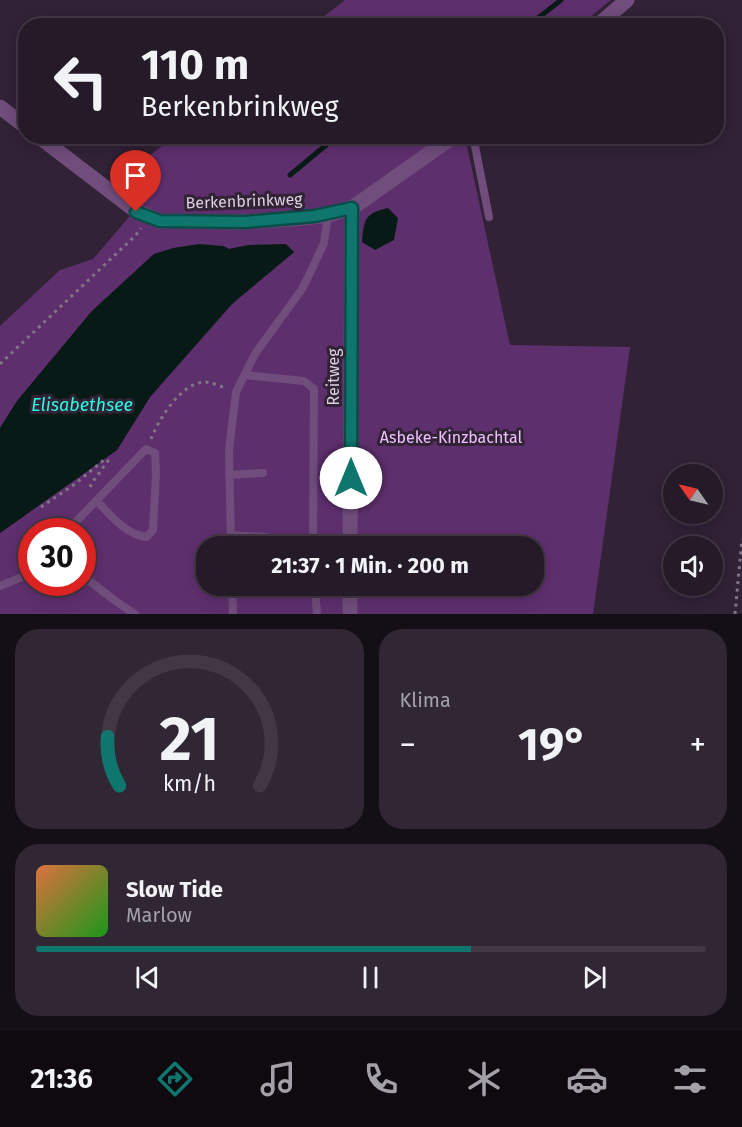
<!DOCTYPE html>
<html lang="de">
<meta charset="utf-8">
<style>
body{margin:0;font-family:"Fira Sans",sans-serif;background:#312734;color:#f1f3f6;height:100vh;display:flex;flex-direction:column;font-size:22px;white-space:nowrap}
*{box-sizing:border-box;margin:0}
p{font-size:20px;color:#a3a1a8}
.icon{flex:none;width:33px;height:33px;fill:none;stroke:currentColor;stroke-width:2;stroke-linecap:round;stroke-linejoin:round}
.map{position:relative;height:614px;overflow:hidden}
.drawer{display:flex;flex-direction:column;gap:15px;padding:15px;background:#140e16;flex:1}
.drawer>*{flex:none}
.top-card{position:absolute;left:18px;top:18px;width:706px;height:126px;border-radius:24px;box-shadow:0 3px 15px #0003,0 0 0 2px #423845;background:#251a28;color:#f1f3f6;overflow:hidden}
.needle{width:39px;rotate:304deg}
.buttons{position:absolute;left:663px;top:464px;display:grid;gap:12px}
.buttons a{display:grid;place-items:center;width:60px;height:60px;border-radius:50%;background:#251a28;box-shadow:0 3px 15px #0003,0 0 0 2px #423845;font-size:30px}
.speed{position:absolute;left:18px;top:518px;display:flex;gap:12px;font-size:30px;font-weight:700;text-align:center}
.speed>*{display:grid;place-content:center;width:78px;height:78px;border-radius:50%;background:#251a28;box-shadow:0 3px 15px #0003,0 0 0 2px #423845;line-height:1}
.speed .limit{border:9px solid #d22;background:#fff;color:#111}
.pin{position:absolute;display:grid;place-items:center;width:51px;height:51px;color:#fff;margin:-62px -26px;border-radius:50% 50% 50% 0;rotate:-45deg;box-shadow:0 0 6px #0007}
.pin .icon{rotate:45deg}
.me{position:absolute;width:66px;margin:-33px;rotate:0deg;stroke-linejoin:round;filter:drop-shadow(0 0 4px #0008)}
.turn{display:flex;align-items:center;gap:21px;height:126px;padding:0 24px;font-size:27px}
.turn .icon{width:78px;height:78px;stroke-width:2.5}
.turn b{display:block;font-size:42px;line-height:51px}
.big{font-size:45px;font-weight:700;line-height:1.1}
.drawer .card{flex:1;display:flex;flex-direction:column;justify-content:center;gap:9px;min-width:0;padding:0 21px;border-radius:24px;background:#312734}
.drawer .dial{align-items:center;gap:0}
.dial svg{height:156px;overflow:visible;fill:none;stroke:#423845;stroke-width:7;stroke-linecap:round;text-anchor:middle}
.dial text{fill:#f1f3f6;stroke:none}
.song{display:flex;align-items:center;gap:18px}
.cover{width:72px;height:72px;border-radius:9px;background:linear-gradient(135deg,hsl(20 70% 55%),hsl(120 70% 35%))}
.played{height:6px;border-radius:3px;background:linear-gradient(90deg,#0f766e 65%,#423845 65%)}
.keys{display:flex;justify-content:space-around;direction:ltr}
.heat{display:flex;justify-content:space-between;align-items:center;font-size:33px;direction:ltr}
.drawer .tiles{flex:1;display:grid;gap:15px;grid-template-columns:1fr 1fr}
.card:last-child{grid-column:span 2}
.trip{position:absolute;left:196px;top:536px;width:348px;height:60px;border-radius:24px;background:#251a28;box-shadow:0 3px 15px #0003,0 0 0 2px #423845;font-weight:700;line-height:60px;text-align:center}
.tab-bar{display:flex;height:96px;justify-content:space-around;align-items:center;background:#0f0a10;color:#a3a1a8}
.tab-bar .icon{width:42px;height:42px}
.tab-bar .on{color:#0f766e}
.tab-bar b{font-size:27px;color:#f1f3f6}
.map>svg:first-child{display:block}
.green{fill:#5e2f6d;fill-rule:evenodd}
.water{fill:#081a16}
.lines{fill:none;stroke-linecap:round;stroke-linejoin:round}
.stream{stroke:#081a16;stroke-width:5}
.path{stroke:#817586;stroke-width:3;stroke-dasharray:3 4.5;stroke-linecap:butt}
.lane{stroke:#704d7c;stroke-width:8}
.street{stroke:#704d7c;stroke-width:15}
.route-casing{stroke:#0a4d48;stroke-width:15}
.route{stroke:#0f766e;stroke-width:10}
.labels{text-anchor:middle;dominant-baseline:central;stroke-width:6;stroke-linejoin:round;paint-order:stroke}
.street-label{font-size:16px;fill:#dbd1df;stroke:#312236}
.park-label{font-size:16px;fill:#edc1fd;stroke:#312236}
.water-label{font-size:18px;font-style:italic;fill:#29fde1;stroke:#312236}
</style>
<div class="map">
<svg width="742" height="614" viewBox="0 0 742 614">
<rect width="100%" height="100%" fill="#312236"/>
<path class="green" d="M345,0H611L580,25H313Z
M174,137H465L510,345L630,347L593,614H0V533L117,450L150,397L232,304L294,252L249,245L229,249L223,246L154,254L92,311L17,401L0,428V326L60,270L93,259L129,217L145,159ZM32,531H82V582H32ZM207,546H534V585H207Z"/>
<path class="water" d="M388,208L398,218L394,240L375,250L362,242C364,219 365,213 388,208Z
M199,244L223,246L229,249L249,245L286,244L294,252L232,304L150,397L117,450L0,533V428L17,401L92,311L154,254L173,248Z"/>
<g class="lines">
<path class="stream" d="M528,26L561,0
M290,175L337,136"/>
<path class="path" d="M0,364L136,235L141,228
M151,439C159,419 180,384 204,382C211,382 219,386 226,388
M41,507L75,484L105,459L108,461L91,484L90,489
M735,614L742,539"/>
<path class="lane" d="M473,136L489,217
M245,375L304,381L314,389L313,546
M229,475L263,473
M67,531L146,449L155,453L156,473L153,530L147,537C127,536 110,515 97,501
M231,535L266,537
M231,546L229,450L236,392L255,354L302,289L311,271L324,243L328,215
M82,575L114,600L135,614
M232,585L233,614
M315,585L317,614
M0,586L22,577L32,570"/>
<path class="street" d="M597,26L627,0
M0,107L26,127
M38,136L136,211L160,221L245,222L303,218L328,215L352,208L454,136
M350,546L352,208
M350,614V585"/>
</g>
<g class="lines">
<defs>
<path id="route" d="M136,212L160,221L245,222L315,216L352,208L351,478"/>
</defs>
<use href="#route" class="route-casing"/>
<use href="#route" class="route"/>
</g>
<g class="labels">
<g class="street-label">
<text transform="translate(244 201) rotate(-2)">Berkenbrinkweg</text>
<text transform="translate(333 377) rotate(-90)">Reitweg</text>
</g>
<g class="park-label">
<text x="451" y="437">Asbeke-Kinzbachtal</text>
</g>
<g class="water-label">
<text x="82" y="405">Elisabethsee</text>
</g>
</g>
</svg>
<div class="buttons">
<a><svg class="needle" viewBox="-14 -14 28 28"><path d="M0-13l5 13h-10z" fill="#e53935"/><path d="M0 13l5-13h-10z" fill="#a3a1a8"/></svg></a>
<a><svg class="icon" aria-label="sound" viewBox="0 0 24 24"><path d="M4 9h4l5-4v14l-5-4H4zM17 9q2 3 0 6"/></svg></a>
</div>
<div class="speed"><div class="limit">30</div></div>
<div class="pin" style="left:136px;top:212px;background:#d93025"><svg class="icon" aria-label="arrive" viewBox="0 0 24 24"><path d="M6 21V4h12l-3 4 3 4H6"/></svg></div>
<svg class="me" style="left:351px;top:478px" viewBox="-20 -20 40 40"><circle r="19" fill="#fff"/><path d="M0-13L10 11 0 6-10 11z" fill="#0f766e"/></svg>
<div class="trip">21:37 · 1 Min. · 200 m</div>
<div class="top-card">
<div class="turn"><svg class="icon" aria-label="left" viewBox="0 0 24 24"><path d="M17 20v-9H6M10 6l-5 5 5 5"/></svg><div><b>110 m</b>Berkenbrinkweg</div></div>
</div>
</div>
<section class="drawer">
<div class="tiles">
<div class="card dial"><svg viewBox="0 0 100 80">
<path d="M14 69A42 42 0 1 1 86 69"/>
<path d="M14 69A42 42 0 0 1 8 44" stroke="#0f766e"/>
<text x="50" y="56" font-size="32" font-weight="700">21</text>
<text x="50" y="72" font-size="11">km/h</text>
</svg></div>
<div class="card"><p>Klima</p>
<div class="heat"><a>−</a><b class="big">19°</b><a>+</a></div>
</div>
<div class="card">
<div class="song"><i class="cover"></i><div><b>Slow Tide</b><p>Marlow</p></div></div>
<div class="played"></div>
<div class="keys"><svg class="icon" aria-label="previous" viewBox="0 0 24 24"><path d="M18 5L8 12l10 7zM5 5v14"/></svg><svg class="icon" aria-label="pause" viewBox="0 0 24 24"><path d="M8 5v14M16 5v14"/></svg><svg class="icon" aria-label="next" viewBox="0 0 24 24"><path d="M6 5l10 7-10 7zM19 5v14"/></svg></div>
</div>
</div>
</section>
<nav class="tab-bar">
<b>21:36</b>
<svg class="icon on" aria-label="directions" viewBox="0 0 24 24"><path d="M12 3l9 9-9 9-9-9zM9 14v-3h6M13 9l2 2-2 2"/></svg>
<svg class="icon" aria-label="music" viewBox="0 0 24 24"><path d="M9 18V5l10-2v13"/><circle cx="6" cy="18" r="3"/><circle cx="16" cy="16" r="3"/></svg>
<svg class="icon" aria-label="phone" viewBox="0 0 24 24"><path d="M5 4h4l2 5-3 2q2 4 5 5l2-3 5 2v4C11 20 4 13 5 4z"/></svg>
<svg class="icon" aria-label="climate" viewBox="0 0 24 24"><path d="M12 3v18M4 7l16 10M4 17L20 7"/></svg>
<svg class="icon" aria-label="car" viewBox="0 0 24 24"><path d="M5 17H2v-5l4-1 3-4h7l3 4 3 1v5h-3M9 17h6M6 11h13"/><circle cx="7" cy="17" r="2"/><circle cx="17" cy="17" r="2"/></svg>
<svg class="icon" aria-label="filters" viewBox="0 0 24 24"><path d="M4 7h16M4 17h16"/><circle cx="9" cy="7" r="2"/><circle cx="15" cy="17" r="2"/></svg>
</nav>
